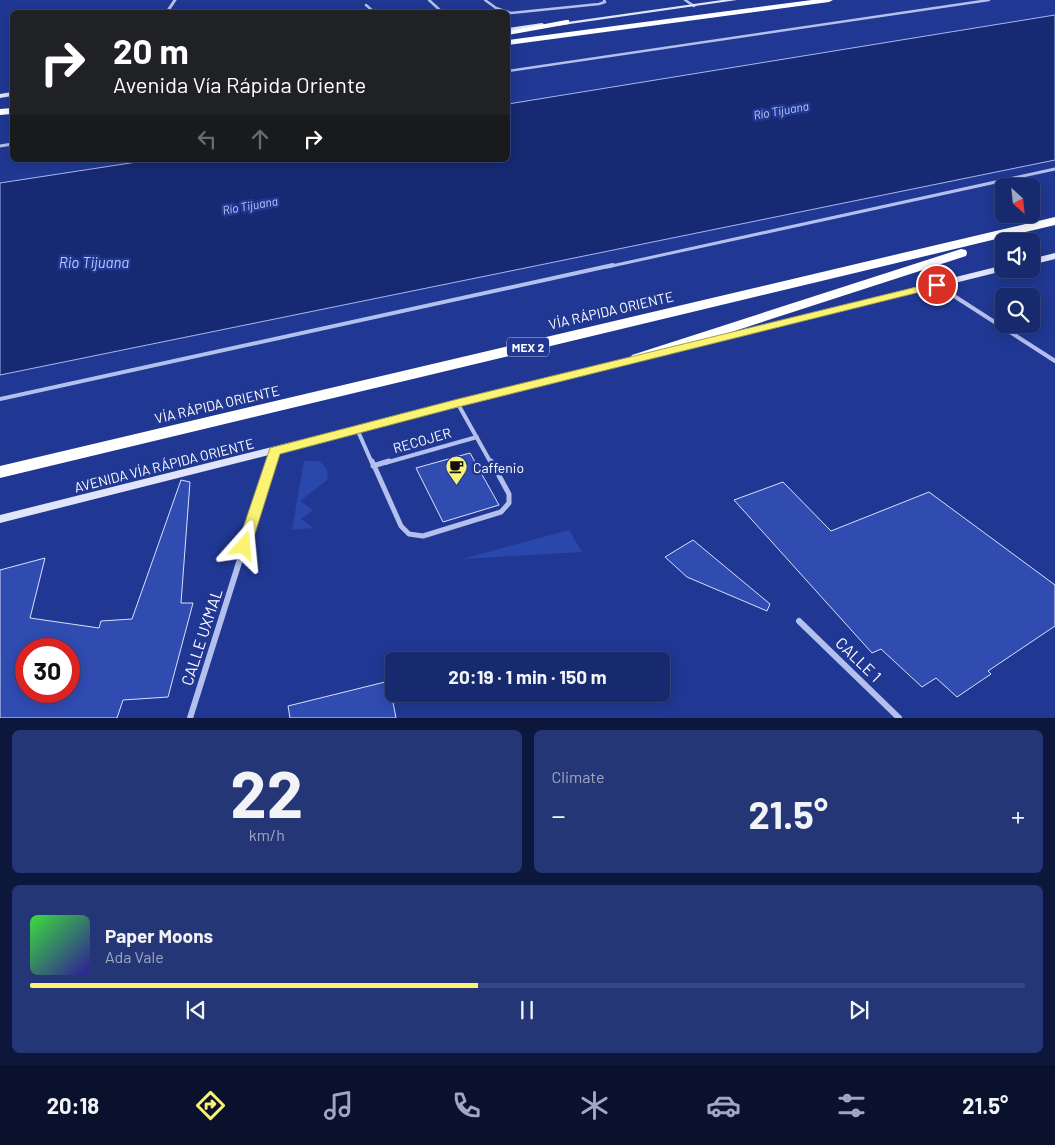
<!DOCTYPE html>
<meta charset="utf-8">
<style>
body{margin:0;font-family:Barlow,sans-serif;background:#253676;color:#f1f3f6;height:100vh;display:flex;flex-direction:column;font-size:19px;white-space:nowrap}
*{box-sizing:border-box;margin:0}
p{font-size:16px;color:#9fa7c2}
.icon{flex:none;width:28px;height:28px;fill:none;stroke:currentColor;stroke-width:2;stroke-linecap:round;stroke-linejoin:round}
.map{position:relative;height:718px;overflow:hidden}
.sheet{display:flex;flex-direction:column;gap:12px;padding:12px;background:#0d173c;flex:1}
.sheet>*{flex:none}
.guide{position:absolute;left:10px;top:10px;width:500px;height:152px;border-radius:8px;box-shadow:0 2px 12px #0003,0 0 0 1px #364681;background:#202124;color:#fff;overflow:hidden}
.needle{width:32px;rotate:153deg}
.controls{position:absolute;left:995px;top:178px;display:grid;gap:10px}
.controls a{display:grid;place-items:center;width:45px;height:45px;border-radius:8px;background:#182a6e;box-shadow:0 2px 12px #0003,0 0 0 1px #364681;font-size:25px}
.speed{position:absolute;left:15px;top:638px;display:flex;gap:10px;font-size:25px;font-weight:700;text-align:center}
.speed>*{display:grid;place-content:center;width:65px;height:65px;border-radius:50%;background:#182a6e;box-shadow:0 2px 12px #0003,0 0 0 1px #364681;line-height:1}
.speed .limit{border:8px solid #d22;background:#fff;color:#111}
.pin{position:absolute;display:grid;place-items:center;width:42px;height:42px;color:#fff;margin:-21px;border:2px solid #fff;border-radius:50%;box-shadow:0 1px 5px #0007}
.me{position:absolute;width:55px;margin:-28px;rotate:18deg;stroke-linejoin:round;filter:drop-shadow(0 0 4px #0008)}
.turn{display:flex;align-items:center;gap:18px;height:105px;padding:0 20px;font-size:22px}
.turn .icon{width:65px;height:65px;stroke-width:2.5}
.turn b{display:block;font-size:35px;line-height:42px}
.lanes{display:flex;align-items:center;height:48px;padding:0 20px;background:#0003;justify-content:center;gap:25px;direction:ltr}
.lanes .off{opacity:.35}
.big{font-size:38px;font-weight:700;line-height:1.1}
.sheet .tile{flex:1;display:flex;flex-direction:column;justify-content:center;gap:8px;min-width:0;padding:0 18px;border-radius:8px;background:#253676}
.sheet .dial{align-items:center;gap:0}
.dial b{font-size:65px;line-height:1}
.song{display:flex;align-items:center;gap:15px}
.cover{width:60px;height:60px;border-radius:8px;background:linear-gradient(135deg,hsl(120 70% 55%),hsl(250 70% 35%))}
.played{height:5px;border-radius:2px;background:linear-gradient(90deg,#fbf374 45%,#364681 45%)}
.keys{display:flex;justify-content:space-around;direction:ltr}
.heat{display:flex;justify-content:space-between;align-items:center;font-size:28px;direction:ltr}
.sheet .tiles{flex:1;display:grid;gap:12px;grid-template-columns:1fr 1fr}
.tile:last-child{grid-column:span 2}
.trip{position:absolute;left:385px;top:652px;width:285px;height:50px;border-radius:8px;background:#182a6e;box-shadow:0 2px 12px #0003,0 0 0 1px #364681;font-weight:700;line-height:50px;text-align:center}
.menu{display:flex;height:80px;justify-content:space-around;align-items:center;background:#0a112c;color:#9fa7c2}
.menu .icon{width:35px;height:35px}
.menu .on{color:#fbf374}
.menu b{font-size:22px;color:#f1f3f6}
.map>svg:first-child{display:block}
.green{fill:#2a47ac}
.water{fill:#162972;stroke:#a7b8ef}
.building{fill:#304cb1;stroke:#d9e0fa;fill-rule:evenodd}
.lines{fill:none;stroke-linecap:round;stroke-linejoin:round}
.lane-far3{stroke:#b3c0ee;stroke-width:2.5}
.lane-far2{stroke:#b3c0ee;stroke-width:3}
.lane-far1{stroke:#b3c0ee;stroke-width:4}
.lane{stroke:#b3c0ee;stroke-width:5}
.street-far2{stroke:#b3c0ee;stroke-width:3}
.street-far1{stroke:#b3c0ee;stroke-width:5}
.street{stroke:#b3c0ee;stroke-width:6}
.secondary{fill:#e0e5fa;fill-rule:evenodd}
.highway{fill:#fff;fill-rule:evenodd}
.route{fill:#fbf374;stroke:#a39e4b}
.labels{text-anchor:middle;dominant-baseline:central;stroke-width:5;stroke-linejoin:round;paint-order:stroke}
.far-water-label{font-size:12px;font-style:italic;fill:#bfcbf4;stroke:#203893}
.shield{fill:#203893;stroke:#bcc3df;stroke-width:1}
.shield-label{font-size:12px;font-weight:bold;fill:#fff}
.street-label{font-size:14px;fill:#fff;stroke:#203893}
.poi-label{font-size:14px;fill:#fff;stroke:#203893;text-anchor:start}
.water-label{font-size:15px;font-style:italic;fill:#bfcbf4;stroke:#203893}
.near-street-label{font-size:16px;fill:#fff;stroke:#203893}
</style>
<div class="map">
<svg width="1055" height="718" viewBox="0 0 1055 718">
<rect width="100%" height="100%" fill="#203893"/>
<path class="green" d="M304,461H319C326,467 329,471 327,480L300,501L313,510L301,519L314,528L292,530Z
M569,530L582,552L462,559Z"/>
<path class="water" d="M1055,15V160L0,375V183L150,160H508V104Z"/>
<path class="building" d="M470,453L499,505L443,522L416,468Z
M181,480L190,482L181,603H193L168,697L123,700L117,718H0V570L45,558L30,618L99,628L101,621L132,619ZM26,649H69V691H26Z
M783,482L831,531L929,492L1055,585V626L988,671L991,674L957,697L936,678L922,687L881,649L872,653L734,500Z
M693,540L770,604L767,611L687,577L665,557Z
M389,681L396,718H290L288,706Z"/>
<g class="lines">
<path class="lane-far3" d="M429,0L442,12
M485,0L496,8L511,13L599,4L605,2L604,0
M685,0L694,6
M366,5L374,12
M508,71L989,0"/>
<path class="lane-far2" d="M0,146L12,144
M607,267L1055,169"/>
<path class="lane-far1" d="M937,285L1055,361
M0,399L613,265
M458,404L491,463
M357,429L372,463
M385,463L477,437"/>
<path class="lane" d="M372,461L401,526L409,534L423,536L501,512L509,503V494L491,461
M373,466L389,461"/>
<path class="street-far2" d="M167,12L175,0"/>
<path class="street-far1" d="M270,463L274,451"/>
<path class="street" d="M799,621L899,718
M190,718L271,461"/>
<path class="secondary" d="M722,0H737L556,26L553,24Z
M542,23L544,24V26L508,32V28Z
M12,92V96L0,98V94Z
M1055,253V259L1031,265V259Z
M1004,265V269H1008L1007,270L677,352L672,349L674,347Z
M644,354L649,357L648,359L0,523V515Z"/>
<path class="highway" d="M812,0H833L829,2L508,45V40Z
M566,20H569V24L508,35V31Z
M12,108V114L0,115V109Z
M1055,217V225L0,478V466Z
M961,249L966,250L967,253L966,256L642,361H632L630,358L632,355Z"/>
</g>
<path class="route" d="M937,282L942,285L940,287L458,407L280,454L251,546L249,550L244,552L239,550L237,546L270,448L458,399Z"/>
<defs>
<symbol id="cafe-pin" viewBox="-11 -11 22 30"><path d="M0 17L-7.5 6A9.5 9.5 0 1 1 7.5 6Z" fill="#fbf374" stroke="#203893"/><path d="M-5.5-4.5H6V0H3Q3 3.5 0 3.5H-2.5Q-5.5 3.5-5.5 0ZM3-3.2v2h1.7v-2ZM-6 4.5H4V6H-6Z" fill="#111"/></symbol>
</defs>
<g fill-rule="evenodd">
<use href="#cafe-pin" x="444" y="454" width="25" height="34"/>
</g>
<g class="labels">
<g class="far-water-label">
<text transform="translate(781 110) rotate(-10)">Río Tijuana</text>
<text transform="translate(250 205) rotate(-10)">Río Tijuana</text>
</g>
<rect class="shield" x="507" y="337.5" width="42" height="19" rx="4"/>
<g class="shield-label">
<text x="528" y="347">MEX 2</text>
</g>
<g class="street-label">
<text transform="translate(611 310) rotate(-13)">VÍA RÁPIDA ORIENTE</text>
<text transform="translate(217 404) rotate(-13)">VÍA RÁPIDA ORIENTE</text>
<text transform="translate(422 440) rotate(-16)">RECOJER</text>
<text transform="translate(164 465) rotate(-14)">AVENIDA VÍA RÁPIDA ORIENTE</text>
</g>
<g class="poi-label">
<text x="473" y="467">Caffenio</text>
</g>
<g class="water-label">
<text x="94" y="262">Rio Tijuana</text>
</g>
<g class="near-street-label">
<text transform="translate(201 637) rotate(-72)">CALLE UXMAL</text>
<text transform="translate(859 659) rotate(44)">CALLE 1</text>
</g>
</g>
</svg>
<div class="controls">
<a><svg class="needle" viewBox="-14 -14 28 28"><path d="M0-13l5 13h-10z" fill="#e53935"/><path d="M0 13l5-13h-10z" fill="#9fa7c2"/></svg></a>
<a><svg class="icon" aria-label="sound" viewBox="0 0 24 24"><path d="M4 9h4l5-4v14l-5-4H4zM17 9q2 3 0 6"/></svg></a>
<a><svg class="icon" aria-label="search" viewBox="0 0 24 24"><circle cx="10" cy="10" r="6"/><path d="M15 15l6 6"/></svg></a>
</div>
<div class="speed"><div class="limit">30</div></div>
<div class="pin" style="left:937px;top:285px;background:#d93025"><svg class="icon" aria-label="arrive" viewBox="0 0 24 24"><path d="M6 21V4h12l-3 4 3 4H6"/></svg></div>
<svg class="me" style="left:244px;top:546px" viewBox="-20 -20 40 40"><path d="M0-17L14 15 0 8-14 15z" fill="#fbf374" stroke="#fff" stroke-width="4"/></svg>
<div class="trip">20:19 · 1 min · 150 m</div>
<div class="guide">
<div class="turn"><svg class="icon" aria-label="right" viewBox="0 0 24 24"><path d="M7 20v-9h11M14 6l5 5-5 5"/></svg><div><b>20 m</b>Avenida Vía Rápida Oriente</div></div>
<div class="lanes"><svg class="icon off" aria-label="left" viewBox="0 0 24 24"><path d="M17 20v-9H6M10 6l-5 5 5 5"/></svg><svg class="icon off" aria-label="ahead" viewBox="0 0 24 24"><path d="M12 20V5M6 11l6-6 6 6"/></svg><svg class="icon" aria-label="right" viewBox="0 0 24 24"><path d="M7 20v-9h11M14 6l5 5-5 5"/></svg></div>
</div>
</div>
<section class="sheet">
<div class="tiles">
<div class="tile dial"><b>22</b><p>km/h</p></div>
<div class="tile"><p>Climate</p>
<div class="heat"><a>−</a><b class="big">21.5°</b><a>+</a></div>
</div>
<div class="tile">
<div class="song"><i class="cover"></i><div><b>Paper Moons</b><p>Ada Vale</p></div></div>
<div class="played"></div>
<div class="keys"><svg class="icon" aria-label="previous" viewBox="0 0 24 24"><path d="M18 5L8 12l10 7zM5 5v14"/></svg><svg class="icon" aria-label="pause" viewBox="0 0 24 24"><path d="M8 5v14M16 5v14"/></svg><svg class="icon" aria-label="next" viewBox="0 0 24 24"><path d="M6 5l10 7-10 7zM19 5v14"/></svg></div>
</div>
</div>
</section>
<nav class="menu">
<b>20:18</b>
<svg class="icon on" aria-label="directions" viewBox="0 0 24 24"><path d="M12 3l9 9-9 9-9-9zM9 14v-3h6M13 9l2 2-2 2"/></svg>
<svg class="icon" aria-label="music" viewBox="0 0 24 24"><path d="M9 18V5l10-2v13"/><circle cx="6" cy="18" r="3"/><circle cx="16" cy="16" r="3"/></svg>
<svg class="icon" aria-label="phone" viewBox="0 0 24 24"><path d="M5 4h4l2 5-3 2q2 4 5 5l2-3 5 2v4C11 20 4 13 5 4z"/></svg>
<svg class="icon" aria-label="climate" viewBox="0 0 24 24"><path d="M12 3v18M4 7l16 10M4 17L20 7"/></svg>
<svg class="icon" aria-label="car" viewBox="0 0 24 24"><path d="M5 17H2v-5l4-1 3-4h7l3 4 3 1v5h-3M9 17h6M6 11h13"/><circle cx="7" cy="17" r="2"/><circle cx="17" cy="17" r="2"/></svg>
<svg class="icon" aria-label="filters" viewBox="0 0 24 24"><path d="M4 7h16M4 17h16"/><circle cx="9" cy="7" r="2"/><circle cx="15" cy="17" r="2"/></svg>
<b>21.5°</b>
</nav>
